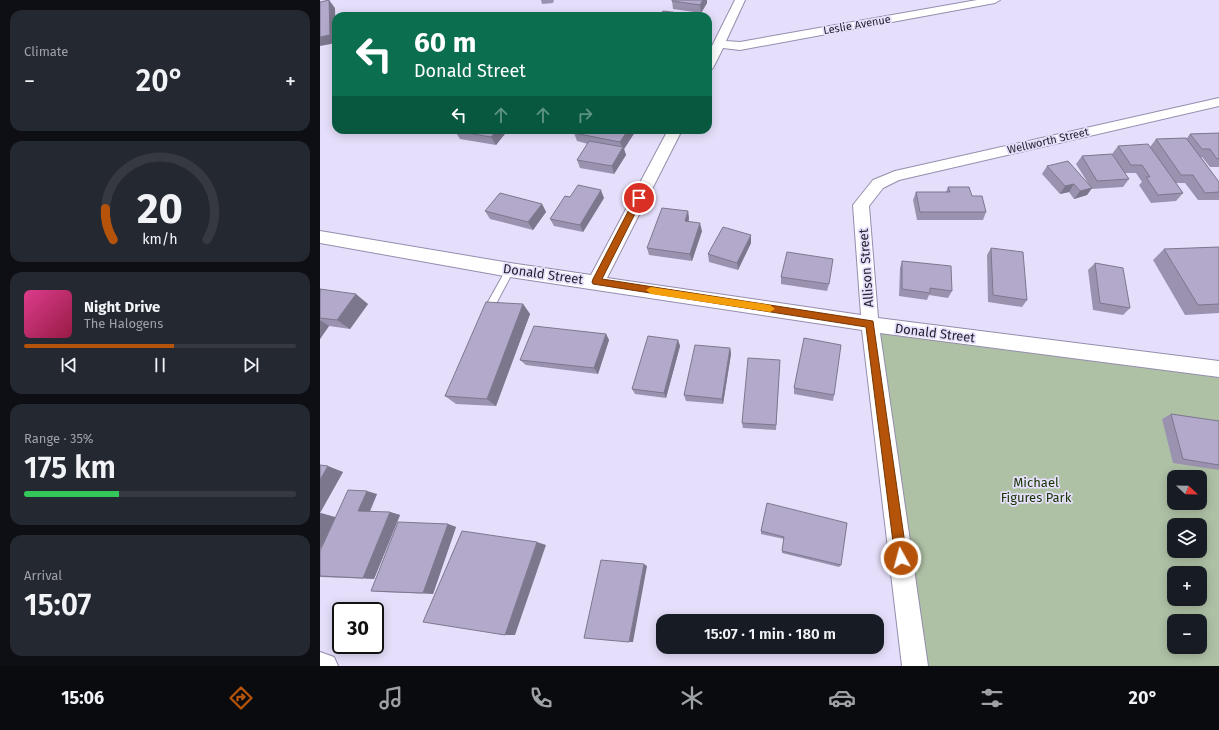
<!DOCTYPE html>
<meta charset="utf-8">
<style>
body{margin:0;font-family:"Fira Sans",sans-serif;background:#242831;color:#f1f3f6;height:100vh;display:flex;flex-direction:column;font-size:15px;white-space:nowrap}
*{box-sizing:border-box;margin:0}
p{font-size:13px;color:#9ea1a6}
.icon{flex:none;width:22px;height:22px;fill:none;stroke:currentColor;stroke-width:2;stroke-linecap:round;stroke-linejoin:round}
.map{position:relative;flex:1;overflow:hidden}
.panel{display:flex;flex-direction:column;gap:10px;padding:10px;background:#0d0f14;width:320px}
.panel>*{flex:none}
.top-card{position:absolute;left:12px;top:12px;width:380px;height:122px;border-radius:12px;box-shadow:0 2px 10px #0003;background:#0b6e4f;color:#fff;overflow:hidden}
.needle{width:26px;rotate:112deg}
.buttons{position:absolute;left:847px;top:470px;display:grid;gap:8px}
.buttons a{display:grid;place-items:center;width:40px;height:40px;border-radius:8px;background:#171b24;box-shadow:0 2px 10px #0003;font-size:20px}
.speed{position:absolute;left:12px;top:602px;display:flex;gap:8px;font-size:20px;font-weight:700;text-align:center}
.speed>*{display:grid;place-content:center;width:52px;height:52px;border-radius:50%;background:#171b24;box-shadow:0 2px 10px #0003;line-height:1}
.speed .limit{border:2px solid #111;border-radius:6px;background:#fff;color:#111}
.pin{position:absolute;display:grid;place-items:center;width:34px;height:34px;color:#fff;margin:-17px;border:2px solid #fff;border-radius:50%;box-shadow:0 1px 4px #0007}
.me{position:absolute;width:44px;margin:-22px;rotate:353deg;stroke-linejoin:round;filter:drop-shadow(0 0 3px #0008)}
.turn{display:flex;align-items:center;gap:14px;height:84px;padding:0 16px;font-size:18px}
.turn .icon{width:52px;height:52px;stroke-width:2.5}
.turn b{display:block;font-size:28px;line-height:34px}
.lanes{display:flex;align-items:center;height:38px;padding:0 16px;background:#0003;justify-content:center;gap:20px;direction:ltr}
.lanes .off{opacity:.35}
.big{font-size:30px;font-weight:600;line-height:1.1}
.panel .tile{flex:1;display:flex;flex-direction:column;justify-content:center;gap:6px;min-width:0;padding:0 14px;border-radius:12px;background:#242831}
.panel .dial{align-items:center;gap:0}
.dial svg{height:104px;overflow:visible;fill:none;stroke:#363941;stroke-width:7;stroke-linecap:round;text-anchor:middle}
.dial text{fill:#f1f3f6;stroke:none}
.song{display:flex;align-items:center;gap:12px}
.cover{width:48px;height:48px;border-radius:6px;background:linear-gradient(135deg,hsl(330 70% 55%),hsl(340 70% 35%))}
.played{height:4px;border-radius:2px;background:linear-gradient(90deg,#b45309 55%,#363941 55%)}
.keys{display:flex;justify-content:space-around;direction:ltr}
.heat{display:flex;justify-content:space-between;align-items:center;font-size:22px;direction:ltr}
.charge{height:6px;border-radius:3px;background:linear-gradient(90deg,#34c759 35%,#363941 0)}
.trip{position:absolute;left:336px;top:614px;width:228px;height:40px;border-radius:12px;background:#171b24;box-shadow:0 2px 10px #0003;font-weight:600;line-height:40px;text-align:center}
.tabs{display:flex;height:64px;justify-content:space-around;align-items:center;background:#090b0e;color:#9ea1a6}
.tabs .icon{width:28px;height:28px}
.tabs .on{color:#b45309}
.tabs b{font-size:18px;color:#f1f3f6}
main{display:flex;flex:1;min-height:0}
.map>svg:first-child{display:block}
.green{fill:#aec1a5;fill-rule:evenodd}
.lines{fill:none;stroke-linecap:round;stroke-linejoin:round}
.service-casing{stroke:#958dad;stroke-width:2}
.minor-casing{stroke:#958dad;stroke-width:2}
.service{fill:#fff;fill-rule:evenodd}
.minor{fill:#fff;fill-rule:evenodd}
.wall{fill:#9a92af}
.shaded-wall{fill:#7d778e}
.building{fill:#b3aacb;stroke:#7d778e}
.route{fill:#b45309;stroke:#753606}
.slow{fill:#f59e0b}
.labels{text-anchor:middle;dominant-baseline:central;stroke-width:3.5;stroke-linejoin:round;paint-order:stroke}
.far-street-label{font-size:11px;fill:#26222f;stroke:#e6dffb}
.street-label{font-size:13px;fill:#26222f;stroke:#e6dffb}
.park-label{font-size:13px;fill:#153401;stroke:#e6dffb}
</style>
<main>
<section class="panel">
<div class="tile"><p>Climate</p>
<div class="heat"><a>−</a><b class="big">20°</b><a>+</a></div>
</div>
<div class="tile dial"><svg viewBox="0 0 100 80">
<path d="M14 69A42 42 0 1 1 86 69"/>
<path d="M14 69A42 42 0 0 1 8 45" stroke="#b45309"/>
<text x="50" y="56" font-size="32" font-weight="700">20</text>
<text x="50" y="72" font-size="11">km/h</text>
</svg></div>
<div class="tile">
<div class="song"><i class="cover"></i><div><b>Night Drive</b><p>The Halogens</p></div></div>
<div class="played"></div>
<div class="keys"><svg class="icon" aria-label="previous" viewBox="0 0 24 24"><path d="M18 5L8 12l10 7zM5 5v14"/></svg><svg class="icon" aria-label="pause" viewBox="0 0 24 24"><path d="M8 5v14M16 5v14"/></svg><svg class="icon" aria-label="next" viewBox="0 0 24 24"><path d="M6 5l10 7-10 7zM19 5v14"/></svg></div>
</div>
<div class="tile"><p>Range · 35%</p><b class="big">175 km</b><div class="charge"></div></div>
<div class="tile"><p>Arrival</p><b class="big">15:07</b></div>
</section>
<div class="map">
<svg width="899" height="666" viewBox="0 0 899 666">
<rect width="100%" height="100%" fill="#e6dffb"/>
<path class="green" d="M559,331L899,375V666H599ZM854,477H880V503H854ZM854,525H880V551H854ZM854,573H880V599H854ZM854,621H880V647H854Z"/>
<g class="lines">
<defs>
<path id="service" d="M190,267L194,270L170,315H164L163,312L164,309L187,268Z"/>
<path id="minor" d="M415,0H425L406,41L420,42L657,0H680L675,3L420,50L403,48L394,66L392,69L388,70V54Z
M899,98V106L579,180L563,188L549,206L558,318L899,361V377L560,333L608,666H582L542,330L190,277L0,243V231L190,263L271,275L348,130H362L287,278L541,315L533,205L553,180L575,171Z
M0,652L14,657L18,666H0Z"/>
</defs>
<use href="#service" class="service-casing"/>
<use href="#minor" class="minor-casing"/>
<use href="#service" class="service"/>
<use href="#minor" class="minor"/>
</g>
<path class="wall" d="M221,0H234L233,3L222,4Z
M352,0H387V3L381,13L353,9L352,1Z
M188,130L176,145L140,139L135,131Z
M256,130H314L315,132L304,149L306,155L294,174L260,168L257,160L268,144L257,141L254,133Z
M899,133V167H890L882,157H881L899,182V200H878L865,183H856L863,193L856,201L831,203L819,185L822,182L816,173H805L809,179L803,187L771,189L767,195L754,199L749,192L740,194L722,174L727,166L768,183L756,164L762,156L792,154L798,146L830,147L836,139L867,138L870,134Z
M628,187L652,196L666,212L663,220H597L593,200L596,192H626Z
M250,197L284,198L263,232L234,226L230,219Z
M222,204L226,212L213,230L170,219L165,211Z
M368,211L369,219L368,222L382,231L372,261L329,255L327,248Z
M431,235V243L418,270L389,262L388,254Z
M899,247V313L865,315L833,260L844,249Z
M671,248L707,300L702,307L668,302L667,255Z
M582,261L632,291L628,298L609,295L607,300L579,296L580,268Z
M775,263L810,308L803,315L773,310L768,270Z
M461,277L509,284L507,291L461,284Z
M0,289L48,304L30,329L9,326L0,339Z
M203,304L210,314L176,406L136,404L125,396Z
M286,334L289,340L278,374L206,365L200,360Z
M358,340L360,346L346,398L315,394L312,389Z
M410,348L411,354L403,404L366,401L364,395Z
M460,360L456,430L423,428L422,423Z
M474,388L514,395L513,401L474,394Z
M851,414L899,421V470L853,463L842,419Z
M0,465L23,472L0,513L16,517L57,494L50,512H70L80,515L54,579L0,577V551L6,539L0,549Z
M447,503L521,565L519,567L462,553L464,539L441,534V531Z
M128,524L136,527L113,594L62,592L51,591Z"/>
<path class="shaded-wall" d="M9,0L15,8L16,43L0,46V37Z
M383,0H387V3L381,13L380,5Z
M177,130H188L176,145L171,137Z
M308,130H314L315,132L304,149L306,155L294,174L292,166L302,148L300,142Z
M754,184L749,192L740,194L745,186Z
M772,188L767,195L754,199L760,191Z
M281,190L284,198L263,232L260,225Z
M222,204L226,212L213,230L208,222Z
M368,211L369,219L366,229L365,221Z
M380,223L382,231L372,261L370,254Z
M431,235V243L418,270L417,263Z
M36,294L48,304L30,329L17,320Z
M203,304L210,314L176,406L167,399Z
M0,320L9,326L0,339Z
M286,334L289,340L278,374L274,368Z
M358,340L360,346L346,398L344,393Z
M410,348L411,354L403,404L402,399Z
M8,466L23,472L0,513V480Z
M47,491L57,494L48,514L38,511Z
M70,512L80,515L54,579L43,578Z
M1,513L17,518L0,549V514Z
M128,524L136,527L113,594L103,593Z
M217,542L226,545L195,635H185Z
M324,564L327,566L313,642H309Z"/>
<path class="building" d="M9,0L10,35L0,37V2Z
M352,0H383L380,5L352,1Z
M343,11L375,15L374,16H339Z
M136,130H177L171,137L135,131Z
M256,130H308L300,142L254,133Z
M899,133V159H897L890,149H882L870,134Z
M866,138L899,182V192L885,193L873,175H861L836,139Z
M269,141L303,147L292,166L257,160Z
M828,144L863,193L838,195L826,177H830L822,165H811L798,146Z
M792,154L809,179L777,181L762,156Z
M748,161L772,188L760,191L754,184L745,186L727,166Z
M258,185L281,190L260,225L230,219L245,196L250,197Z
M628,187H649L652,196H662L666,212H600L596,192H630Z
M180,193L222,204L208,222L165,211Z
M342,208L368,211L365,221L380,223L370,254L327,248Z
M403,227L431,235L417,263L388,254Z
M899,247V304L878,305L844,249Z
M671,248L703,252L707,300L673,295Z
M467,252L513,259L509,284L461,277Z
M582,261L631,266L632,291L610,288V293L582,289Z
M775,263L803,268L810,308L780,303Z
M0,289L36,294L17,320L0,318Z
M166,302L203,304L167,399L125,396Z
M214,326L286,334L274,368L200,360Z
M328,336L358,340L344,393L312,389Z
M484,338L521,345L514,395L474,388Z
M375,345L410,348L402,399L364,395Z
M428,358L460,360L456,425L422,423Z
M851,414L899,421V465L863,459Z
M0,465L8,466L0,480Z
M28,490L47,491L38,511L70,512L43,578L0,576V551Z
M447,503L527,523L521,565L462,551L464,537L441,531Z
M78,522L128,524L103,593L51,591Z
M142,531L217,542L185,635L103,622Z
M281,560L324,564L309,642L264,638Z"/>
<path class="route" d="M319,196L323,198L282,279L553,321L587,558L585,562L581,564L577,562L575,558L546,327L273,284L272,282L273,279L315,198Z"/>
<path class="slow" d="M331,287L450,305L455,309L450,312L331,294L326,290Z"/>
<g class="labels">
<g class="far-street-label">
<text transform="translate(537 25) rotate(-10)">Leslie Avenue</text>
<text transform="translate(728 141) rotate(-13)">Wellworth Street</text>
</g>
<g class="street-label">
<text transform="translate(546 268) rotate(-94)">Allison Street</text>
<text transform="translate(223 274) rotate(8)">Donald Street</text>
<text transform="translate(615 333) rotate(7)">Donald Street</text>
</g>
<g class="park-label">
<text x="716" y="482">Michael<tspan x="716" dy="15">Figures Park</tspan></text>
</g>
</g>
</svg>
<div class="buttons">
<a><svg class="needle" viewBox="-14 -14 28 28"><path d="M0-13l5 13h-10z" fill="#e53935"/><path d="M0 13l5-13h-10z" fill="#9ea1a6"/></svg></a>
<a><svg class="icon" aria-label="layers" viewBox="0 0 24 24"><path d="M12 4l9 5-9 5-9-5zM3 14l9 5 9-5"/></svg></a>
<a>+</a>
<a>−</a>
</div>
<div class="speed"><div class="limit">30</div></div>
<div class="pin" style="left:319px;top:198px;background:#d93025"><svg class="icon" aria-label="arrive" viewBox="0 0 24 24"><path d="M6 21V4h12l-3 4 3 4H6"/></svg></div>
<svg class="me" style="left:581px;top:558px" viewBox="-20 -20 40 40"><circle r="17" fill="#b45309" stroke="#fff" stroke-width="3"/><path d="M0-11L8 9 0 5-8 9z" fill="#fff"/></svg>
<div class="trip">15:07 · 1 min · 180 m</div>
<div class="top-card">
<div class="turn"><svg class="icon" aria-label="left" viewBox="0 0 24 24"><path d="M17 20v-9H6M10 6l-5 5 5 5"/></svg><div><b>60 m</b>Donald Street</div></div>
<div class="lanes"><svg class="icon" aria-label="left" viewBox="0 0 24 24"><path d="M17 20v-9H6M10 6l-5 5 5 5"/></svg><svg class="icon off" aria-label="ahead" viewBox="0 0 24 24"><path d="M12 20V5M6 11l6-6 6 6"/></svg><svg class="icon off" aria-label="ahead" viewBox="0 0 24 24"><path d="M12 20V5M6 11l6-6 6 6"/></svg><svg class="icon off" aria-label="right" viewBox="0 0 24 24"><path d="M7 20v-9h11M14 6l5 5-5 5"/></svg></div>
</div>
</div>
</main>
<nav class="tabs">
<b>15:06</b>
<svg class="icon on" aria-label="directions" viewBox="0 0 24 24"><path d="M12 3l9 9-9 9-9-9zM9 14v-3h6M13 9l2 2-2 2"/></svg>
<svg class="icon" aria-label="music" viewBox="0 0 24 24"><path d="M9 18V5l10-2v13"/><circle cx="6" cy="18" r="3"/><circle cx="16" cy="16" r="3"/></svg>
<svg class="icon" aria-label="phone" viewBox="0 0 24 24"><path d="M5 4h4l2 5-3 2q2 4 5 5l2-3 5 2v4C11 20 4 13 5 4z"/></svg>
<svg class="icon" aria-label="climate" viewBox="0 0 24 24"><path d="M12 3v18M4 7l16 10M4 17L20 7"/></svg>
<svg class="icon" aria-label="car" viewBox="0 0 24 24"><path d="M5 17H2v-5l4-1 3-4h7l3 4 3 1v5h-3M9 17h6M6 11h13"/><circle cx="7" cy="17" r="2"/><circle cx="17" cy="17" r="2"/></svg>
<svg class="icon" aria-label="filters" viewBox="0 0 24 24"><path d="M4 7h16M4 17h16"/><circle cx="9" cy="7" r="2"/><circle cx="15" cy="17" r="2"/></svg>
<b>20°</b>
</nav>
